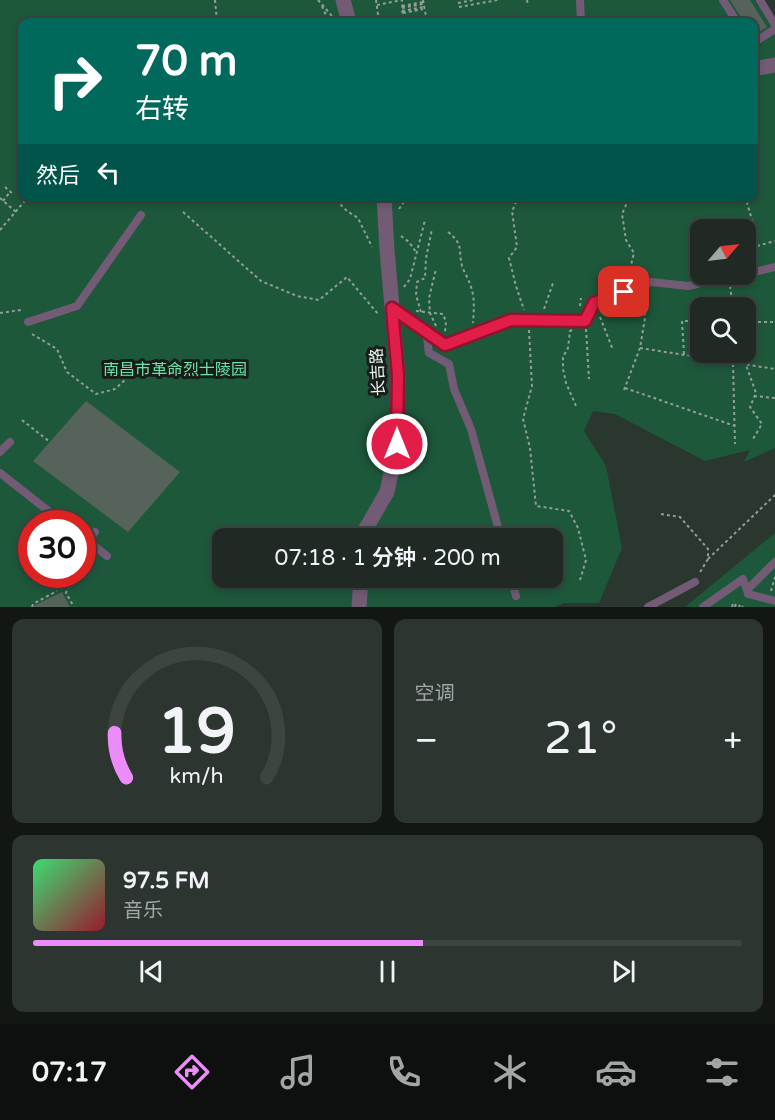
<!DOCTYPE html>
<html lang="zh">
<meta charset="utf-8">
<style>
body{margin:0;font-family:"Varela Round","Noto Sans SC",sans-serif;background:#2d3530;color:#f1f3f6;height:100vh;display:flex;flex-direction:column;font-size:22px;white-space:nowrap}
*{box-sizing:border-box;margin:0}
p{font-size:20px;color:#a2a6a6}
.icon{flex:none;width:33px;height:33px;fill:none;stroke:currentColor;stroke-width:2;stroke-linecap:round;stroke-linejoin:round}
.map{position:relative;height:607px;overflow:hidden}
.panel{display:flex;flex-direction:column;gap:12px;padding:12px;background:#121713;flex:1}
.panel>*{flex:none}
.guide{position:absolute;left:18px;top:18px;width:740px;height:183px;border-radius:12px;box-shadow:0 3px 9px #0003,0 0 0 2px #3d4541;background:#00695c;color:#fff;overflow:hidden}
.needle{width:39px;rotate:62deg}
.buttons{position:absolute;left:690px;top:219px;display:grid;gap:12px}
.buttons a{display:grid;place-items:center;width:66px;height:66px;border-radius:12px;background:#202923;box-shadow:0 3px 9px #0003,0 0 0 2px #3d4541;font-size:30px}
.speed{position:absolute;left:18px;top:510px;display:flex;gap:12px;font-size:30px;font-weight:700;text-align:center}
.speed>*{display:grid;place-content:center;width:78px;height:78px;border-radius:50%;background:#202923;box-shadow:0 3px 9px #0003,0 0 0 2px #3d4541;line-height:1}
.speed .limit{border:9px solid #d22;background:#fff;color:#111}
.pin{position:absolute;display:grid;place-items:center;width:51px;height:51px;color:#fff;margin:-26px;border-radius:12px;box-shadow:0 3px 9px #0006}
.me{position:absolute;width:66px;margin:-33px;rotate:0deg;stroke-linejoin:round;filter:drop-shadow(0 0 4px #0008)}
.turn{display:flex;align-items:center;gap:21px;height:126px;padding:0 18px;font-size:27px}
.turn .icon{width:78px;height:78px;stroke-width:2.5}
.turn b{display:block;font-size:42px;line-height:51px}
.then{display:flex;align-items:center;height:57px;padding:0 18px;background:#0003;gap:12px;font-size:22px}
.big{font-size:45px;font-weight:600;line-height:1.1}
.panel .card{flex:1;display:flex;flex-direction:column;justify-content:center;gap:9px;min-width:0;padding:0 21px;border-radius:12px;background:#2d3530}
.panel .dial{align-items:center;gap:0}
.dial svg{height:156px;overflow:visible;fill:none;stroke:#3d4541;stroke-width:7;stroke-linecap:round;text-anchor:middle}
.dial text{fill:#f1f3f6;stroke:none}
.song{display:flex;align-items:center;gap:18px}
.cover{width:72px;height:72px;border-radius:9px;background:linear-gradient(135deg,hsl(140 70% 55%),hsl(350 70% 35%))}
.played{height:6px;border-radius:3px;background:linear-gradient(90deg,#ec8cfa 55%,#3d4541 55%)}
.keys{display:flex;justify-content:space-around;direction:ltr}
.heat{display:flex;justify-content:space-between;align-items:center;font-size:33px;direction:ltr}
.panel .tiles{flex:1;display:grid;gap:12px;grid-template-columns:1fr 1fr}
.card:last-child{grid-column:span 2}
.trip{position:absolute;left:212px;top:528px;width:351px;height:60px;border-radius:12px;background:#202923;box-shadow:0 3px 9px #0003,0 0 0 2px #3d4541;font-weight:600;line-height:60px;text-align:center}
.tabs{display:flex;height:96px;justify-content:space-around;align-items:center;background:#0d100e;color:#a2a6a6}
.tabs .icon{width:42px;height:42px}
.tabs .active{color:#ec8cfa}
.tabs b{font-size:27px;color:#f1f3f6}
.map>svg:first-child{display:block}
.green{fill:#1d583b;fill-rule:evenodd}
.building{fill:#55635a}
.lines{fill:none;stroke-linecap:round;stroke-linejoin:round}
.path{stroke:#939e97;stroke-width:2;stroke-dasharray:3 3;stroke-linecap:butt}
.service{stroke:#735b76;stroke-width:8}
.minor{stroke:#735b76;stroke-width:15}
.route-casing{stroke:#92132f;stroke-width:15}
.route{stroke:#e11d48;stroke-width:10}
.labels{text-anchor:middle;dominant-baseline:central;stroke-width:6;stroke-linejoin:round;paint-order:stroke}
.park-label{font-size:16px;fill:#68e5a6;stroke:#171d19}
.street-label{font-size:16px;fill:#eff7f2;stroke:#171d19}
</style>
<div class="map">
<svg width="775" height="607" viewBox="0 0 775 607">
<rect width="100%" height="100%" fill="#2a372f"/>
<path class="green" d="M0,0H763L775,19V448L744,462L750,450L705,461L615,414L593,411L584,431L606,466L622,548L599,603H564L555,607H0ZM22,22H753V196H22ZM700,230H746V274H700ZM700,308H746V352H700ZM32,524H82V574H32ZM222,538H552V578H222Z
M775,533V607H685Z"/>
<path class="building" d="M730,0H750L767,27L753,36V22H744Z
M86,401L180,472L128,532L33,461Z
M62,592L70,607H31Z"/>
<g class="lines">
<path class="path" d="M215,0L217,22
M318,0L332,16
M376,0L379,22
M423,0L427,22
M527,0L528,6
M458,3L473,0
M377,5L402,0L403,22
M322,6L329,22
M402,6L423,2
M459,7L498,0
M402,8L423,4
M402,11L423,7
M403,13L423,9
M5,187L13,194
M332,196L347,211L358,218L372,247
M519,196L512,211L517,247L509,258L516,286L524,310
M745,196L757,237L756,263
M0,198L16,212
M3,201L10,192
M399,209L408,196
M183,212L261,281L297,296L319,300L347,277L378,314
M0,230L29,196
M448,232C464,245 458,249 462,266C464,272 468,278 470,284C475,297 474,309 473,323
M401,236L409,242L416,252
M757,246L775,241
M627,281L634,253L626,240L622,214L630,196
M730,286L733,308
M404,287L410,279L425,220
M580,306L581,298
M544,309L553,283
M416,311L443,314L446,322L445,332
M421,312L416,295L417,282L425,278L426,258L432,229
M0,313L21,310
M600,317L613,350
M746,322H775
M436,326L430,313L429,298L436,269
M586,329L589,379
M529,330L532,386L523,419L530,448L536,506L569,511L578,528L586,560L580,580
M572,330L570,331L568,348L563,357V369L566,383L576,406
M32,334L57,349L67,372L96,394L115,389L125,380
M749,343L746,365L756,393L750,407L762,424L753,439
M640,348L775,369
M732,352L733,363L735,444
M684,354L682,321H700
M625,388L735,426
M624,390L640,348L645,318L643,294
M754,396L775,398
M22,420L50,442
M661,514L680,517L708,549V559L699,574
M708,559L775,495
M73,574L66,593L74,607
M771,591L775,577
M32,607L33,604L57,591
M732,607L734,601
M735,607L736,603
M739,607L740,605
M742,607L743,606"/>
<path class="service" d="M580,0L581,22
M723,0L737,22
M760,0L775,25
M753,43L775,29
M746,274L775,267
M393,308L445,345L511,320L585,321L594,303L651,282L688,286L741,274
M28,322L77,306L141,215
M426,331L429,353L449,364L454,389L471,429L501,538
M0,452L10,442
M0,473L65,524
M82,537L107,556
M88,541L95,532
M775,562L747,590L748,594L775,601
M511,578L516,596
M648,607L695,582
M703,607L743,579L747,590"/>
<path class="minor" d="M343,0L349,22
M753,69L775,65
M365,538V530L387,492L397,444L398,375L387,250L384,196
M359,607L361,578"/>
</g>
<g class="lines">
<defs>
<path id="route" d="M397,444L398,375L392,308L445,345L511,320L585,321L594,303L624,292"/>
</defs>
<use href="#route" class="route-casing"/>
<use href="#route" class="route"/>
</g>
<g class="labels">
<g class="park-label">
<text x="175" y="370">南昌市革命烈士陵园</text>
</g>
<g class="street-label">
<text transform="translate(378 372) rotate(-93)">长吉路</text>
</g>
</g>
</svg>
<div class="buttons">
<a><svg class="needle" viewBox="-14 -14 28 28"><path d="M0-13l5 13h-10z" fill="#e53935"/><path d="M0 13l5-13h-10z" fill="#a2a6a6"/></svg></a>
<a><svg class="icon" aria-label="search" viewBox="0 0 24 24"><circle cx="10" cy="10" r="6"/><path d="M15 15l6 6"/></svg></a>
</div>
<div class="speed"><div class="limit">30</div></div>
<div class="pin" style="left:624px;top:292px;background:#d93025"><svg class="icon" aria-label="arrive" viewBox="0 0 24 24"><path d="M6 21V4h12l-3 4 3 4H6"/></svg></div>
<svg class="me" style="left:397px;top:444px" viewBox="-20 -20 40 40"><circle r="17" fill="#e11d48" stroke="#fff" stroke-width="3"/><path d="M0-11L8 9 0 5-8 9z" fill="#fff"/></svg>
<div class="trip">07:18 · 1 分钟 · 200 m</div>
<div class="guide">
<div class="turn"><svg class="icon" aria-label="right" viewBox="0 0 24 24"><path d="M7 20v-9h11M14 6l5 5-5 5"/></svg><div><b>70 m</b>右转</div></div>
<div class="then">然后<svg class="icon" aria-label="left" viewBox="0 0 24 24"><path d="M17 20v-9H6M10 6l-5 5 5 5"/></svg></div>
</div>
</div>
<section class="panel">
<div class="tiles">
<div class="card dial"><svg viewBox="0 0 100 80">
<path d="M14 69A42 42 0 1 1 86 69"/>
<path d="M14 69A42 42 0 0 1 8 46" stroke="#ec8cfa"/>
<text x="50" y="56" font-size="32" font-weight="700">19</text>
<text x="50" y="72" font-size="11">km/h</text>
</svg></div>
<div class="card"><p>空调</p>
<div class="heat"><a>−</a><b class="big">21°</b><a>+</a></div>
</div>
<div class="card">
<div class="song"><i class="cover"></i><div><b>97.5 FM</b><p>音乐</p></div></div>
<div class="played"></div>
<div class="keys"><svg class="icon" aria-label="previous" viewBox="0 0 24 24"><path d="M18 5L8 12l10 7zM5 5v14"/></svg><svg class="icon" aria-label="pause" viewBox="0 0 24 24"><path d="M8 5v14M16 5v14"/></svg><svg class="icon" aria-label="next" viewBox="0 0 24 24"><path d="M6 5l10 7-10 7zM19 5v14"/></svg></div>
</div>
</div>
</section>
<nav class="tabs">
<b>07:17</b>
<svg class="icon active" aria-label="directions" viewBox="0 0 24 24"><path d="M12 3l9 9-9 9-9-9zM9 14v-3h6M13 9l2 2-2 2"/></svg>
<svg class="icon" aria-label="music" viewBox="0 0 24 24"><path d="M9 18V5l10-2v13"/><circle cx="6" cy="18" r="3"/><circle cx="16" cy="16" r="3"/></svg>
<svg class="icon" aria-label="phone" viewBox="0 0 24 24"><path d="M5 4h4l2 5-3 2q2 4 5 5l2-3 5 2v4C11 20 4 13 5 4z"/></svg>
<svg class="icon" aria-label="climate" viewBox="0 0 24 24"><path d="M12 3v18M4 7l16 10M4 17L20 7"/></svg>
<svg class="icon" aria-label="car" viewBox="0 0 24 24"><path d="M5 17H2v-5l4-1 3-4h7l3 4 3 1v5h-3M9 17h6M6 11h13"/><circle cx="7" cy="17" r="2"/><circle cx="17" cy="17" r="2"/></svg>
<svg class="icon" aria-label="filters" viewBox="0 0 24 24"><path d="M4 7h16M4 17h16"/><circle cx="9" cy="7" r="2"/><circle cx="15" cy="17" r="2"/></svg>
</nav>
